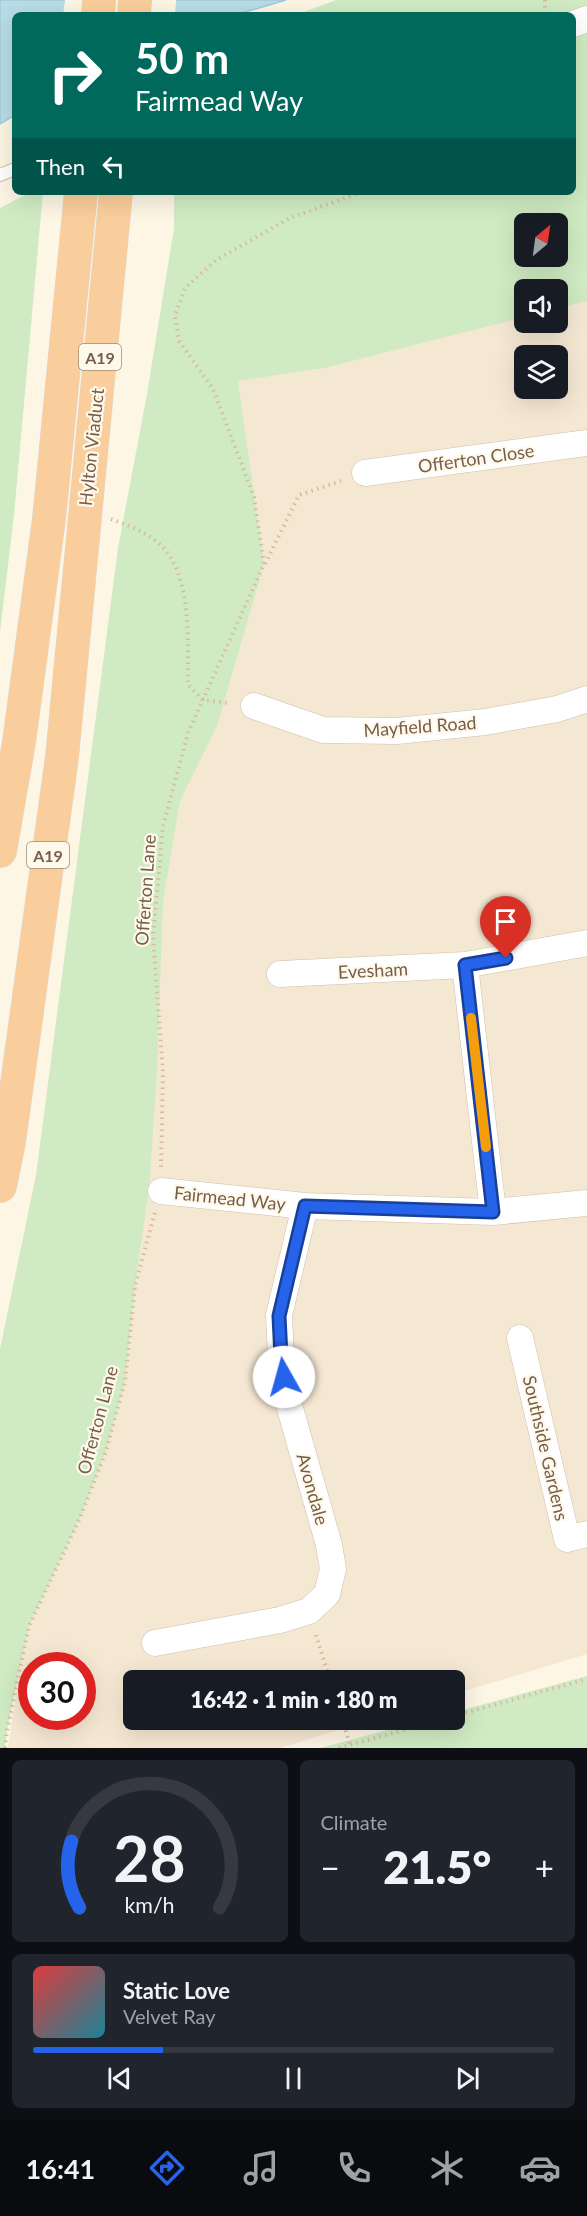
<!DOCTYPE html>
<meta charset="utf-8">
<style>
body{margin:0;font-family:Lato,sans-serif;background:#20242c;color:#f1f3f6;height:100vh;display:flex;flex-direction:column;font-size:22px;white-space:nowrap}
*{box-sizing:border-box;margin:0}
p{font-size:20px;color:#9ea1a6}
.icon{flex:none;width:33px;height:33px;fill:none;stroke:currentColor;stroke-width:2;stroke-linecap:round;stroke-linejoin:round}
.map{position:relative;height:1748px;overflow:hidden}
.sheet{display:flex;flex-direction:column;gap:12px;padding:12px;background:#0d0f14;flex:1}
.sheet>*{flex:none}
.hud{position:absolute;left:12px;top:12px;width:564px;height:183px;border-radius:9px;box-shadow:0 6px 24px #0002;background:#00695c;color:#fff;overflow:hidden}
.needle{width:39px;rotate:29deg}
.fabs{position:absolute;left:514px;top:213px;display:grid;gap:12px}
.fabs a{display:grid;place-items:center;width:54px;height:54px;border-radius:9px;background:#171b24;box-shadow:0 6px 24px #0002;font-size:30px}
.speed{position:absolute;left:18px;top:1652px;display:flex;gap:12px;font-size:30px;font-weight:700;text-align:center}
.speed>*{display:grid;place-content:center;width:78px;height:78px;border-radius:50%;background:#171b24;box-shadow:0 6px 24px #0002;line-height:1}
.speed .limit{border:9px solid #d22;background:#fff;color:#111}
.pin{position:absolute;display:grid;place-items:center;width:51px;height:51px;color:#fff;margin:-62px -26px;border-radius:50% 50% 50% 0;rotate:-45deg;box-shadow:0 0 6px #0007}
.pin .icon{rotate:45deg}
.me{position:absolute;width:66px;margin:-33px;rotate:353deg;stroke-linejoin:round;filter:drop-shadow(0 0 4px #0008)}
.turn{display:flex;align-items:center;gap:21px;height:126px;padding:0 24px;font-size:27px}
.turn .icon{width:78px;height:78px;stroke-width:2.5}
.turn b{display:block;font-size:42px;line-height:51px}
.then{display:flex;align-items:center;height:57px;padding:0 24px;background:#0003;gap:12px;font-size:22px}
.big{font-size:45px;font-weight:800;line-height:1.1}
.sheet .widget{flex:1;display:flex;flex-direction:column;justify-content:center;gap:9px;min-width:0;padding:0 21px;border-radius:9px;background:#20242c}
.sheet .dial{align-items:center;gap:0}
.dial svg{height:156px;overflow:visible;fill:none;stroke:#363941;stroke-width:7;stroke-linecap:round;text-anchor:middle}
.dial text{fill:#f1f3f6;stroke:none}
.song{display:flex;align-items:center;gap:18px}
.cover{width:72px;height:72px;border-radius:9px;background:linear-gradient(135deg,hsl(0 70% 55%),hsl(190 70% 35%))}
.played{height:6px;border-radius:3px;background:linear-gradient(90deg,#2563eb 25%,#363941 25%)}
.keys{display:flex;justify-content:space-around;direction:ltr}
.heat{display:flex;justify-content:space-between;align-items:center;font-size:33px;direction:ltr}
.sheet .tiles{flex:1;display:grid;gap:12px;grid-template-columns:1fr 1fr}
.widget:last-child{grid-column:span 2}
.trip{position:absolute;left:123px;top:1670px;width:342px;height:60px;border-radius:9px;background:#171b24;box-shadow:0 6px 24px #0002;font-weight:800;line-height:60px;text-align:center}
.menu{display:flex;height:96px;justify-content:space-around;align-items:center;background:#090b0e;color:#9ea1a6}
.menu .icon{width:42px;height:42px}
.menu .selected{color:#2563eb}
.menu b{font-size:27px;color:#f1f3f6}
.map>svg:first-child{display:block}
.residential{fill:#f5e8d3;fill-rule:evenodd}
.green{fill:#d0ebc3;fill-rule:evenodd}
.water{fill:#b9dce7;stroke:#9fcbd9;stroke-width:1.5}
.pier{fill:#fdf6e5}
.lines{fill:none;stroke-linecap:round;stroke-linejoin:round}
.service-casing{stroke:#cfbeab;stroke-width:14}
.minor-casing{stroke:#cfbeab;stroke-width:27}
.trunk-casing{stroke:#ded8d4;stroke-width:34}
.path{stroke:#d8ba9f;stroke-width:4;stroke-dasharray:1.5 4.5;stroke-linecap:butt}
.service{stroke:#fff;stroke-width:12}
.minor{stroke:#fff;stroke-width:26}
.trunk{stroke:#face9c;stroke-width:33}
.route-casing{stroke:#184099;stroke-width:15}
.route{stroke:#2563eb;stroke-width:10}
.slow{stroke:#f59e0b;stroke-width:10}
.labels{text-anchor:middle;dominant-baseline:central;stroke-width:4.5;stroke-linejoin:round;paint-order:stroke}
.shield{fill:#fff9ec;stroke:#9f8c7b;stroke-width:1.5}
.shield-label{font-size:16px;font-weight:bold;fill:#765e4a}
.street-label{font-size:18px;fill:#765e4a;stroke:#fff9ec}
</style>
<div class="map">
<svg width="587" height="1748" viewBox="0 0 587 1748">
<rect width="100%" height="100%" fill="#fdf6e5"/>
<path class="residential" d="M587,192V1654L455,1694L454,1680H134V1719H374L280,1748H8L186,538L233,349ZM525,224H558V256H525ZM525,290H558V322H525ZM525,356H558V388H525ZM32,1665H82V1716H32Z"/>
<path class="green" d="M336,0H587V19L573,15H296Z
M587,31V301L558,308V290H525V317L324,368L238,381L264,564L217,726L180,801L163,901L157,1074L149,1188L135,1286L125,1382L106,1451L80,1518L29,1626L7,1730L5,1748H0V1349L36,1175L118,548L147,394L174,228V192H573V34ZM525,224H558V256H525Z
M31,192H43L14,515L0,632V208Z
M587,1676V1748H320L428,1719H454L455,1712Z"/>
<path class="water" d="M0,0H286L235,15H15V115L0,124Z"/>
<path class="pier" d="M65,0H176L175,15H63Z"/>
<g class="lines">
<defs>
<path id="service" d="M0,175L15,169"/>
<path id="minor" d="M573,24L587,19
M365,473L587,443
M254,706L323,730L397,731L485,722L557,709L587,699
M465,965L493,1212
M280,974L465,965L587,943
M161,1191L305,1206L493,1212L587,1203
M520,1338L567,1539L587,1534
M155,1643L280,1620L309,1611L327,1594L333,1569L329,1545L287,1398L281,1357L279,1315L305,1206"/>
<path id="trunk" d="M98,15L99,0
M134,15L135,0
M0,851L19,742L49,519L81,192
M0,1186L9,1142L62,757L116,192"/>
</defs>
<use href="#service" class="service-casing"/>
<use href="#minor" class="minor-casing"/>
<use href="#trunk" class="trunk-casing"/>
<path class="path" d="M545,0V15
M111,519C127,525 144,531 157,542C194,572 187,642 188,685L203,700L229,703
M265,564L299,495L341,481
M161,1167L163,1072L153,937L163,826L188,733L264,564L254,497L213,389L179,341L175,316L185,288L216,260L290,218L362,192
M316,1635L330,1680
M454,1716L587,1679
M342,1719L350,1745
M5,1748L7,1730L29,1626L80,1518L106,1451L125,1382L135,1286L155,1212
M339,1748L444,1719"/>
<use href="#service" class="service"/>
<use href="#minor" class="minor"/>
<use href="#trunk" class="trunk"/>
</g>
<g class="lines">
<defs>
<path id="route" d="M284,1377L281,1357L279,1316L305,1206L493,1212L465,965L506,958"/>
</defs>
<use href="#route" class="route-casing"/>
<use href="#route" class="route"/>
<path class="slow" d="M471,1018L486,1147"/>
</g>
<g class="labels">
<g class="shield">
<rect x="79" y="344" width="42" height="26" rx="4.5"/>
<rect x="27" y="842" width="42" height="26" rx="4.5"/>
</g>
<g class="shield-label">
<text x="100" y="357">A19</text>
<text x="48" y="855">A19</text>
</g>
<g class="street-label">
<text transform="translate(91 447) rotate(-84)">Hylton Viaduct</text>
<text transform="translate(476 458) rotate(-8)">Offerton Close</text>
<text transform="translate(420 726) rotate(-4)">Mayfield Road</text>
<text transform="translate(145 890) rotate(-86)">Offerton Lane</text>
<text transform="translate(373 970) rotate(-3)">Evesham</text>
<text transform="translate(230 1198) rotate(6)">Fairmead Way</text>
<text transform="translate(97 1420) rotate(-75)">Offerton Lane</text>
<text transform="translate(546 1448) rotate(77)">Southside Gardens</text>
<text transform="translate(313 1489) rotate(74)">Avondale</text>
</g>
</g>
</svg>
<div class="fabs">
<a><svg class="needle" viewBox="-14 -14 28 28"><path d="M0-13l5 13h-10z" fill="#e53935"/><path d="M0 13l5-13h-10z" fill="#9ea1a6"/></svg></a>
<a><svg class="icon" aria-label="sound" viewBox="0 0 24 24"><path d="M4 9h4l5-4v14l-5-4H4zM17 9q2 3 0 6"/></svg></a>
<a><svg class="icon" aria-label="layers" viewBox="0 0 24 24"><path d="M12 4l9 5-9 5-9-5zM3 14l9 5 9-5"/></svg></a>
</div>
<div class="speed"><div class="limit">30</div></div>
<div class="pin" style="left:506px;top:958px;background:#d93025"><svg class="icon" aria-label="arrive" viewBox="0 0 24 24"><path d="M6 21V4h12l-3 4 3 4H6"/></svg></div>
<svg class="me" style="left:284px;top:1377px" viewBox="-20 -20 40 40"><circle r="19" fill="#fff"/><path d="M0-13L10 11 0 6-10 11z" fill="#2563eb"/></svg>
<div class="trip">16:42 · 1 min · 180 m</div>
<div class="hud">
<div class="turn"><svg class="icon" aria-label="right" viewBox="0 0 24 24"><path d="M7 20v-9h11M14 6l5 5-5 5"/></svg><div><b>50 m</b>Fairmead Way</div></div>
<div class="then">Then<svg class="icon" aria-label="left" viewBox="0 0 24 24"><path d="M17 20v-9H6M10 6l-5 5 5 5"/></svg></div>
</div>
</div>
<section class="sheet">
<div class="tiles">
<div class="widget dial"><svg viewBox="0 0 100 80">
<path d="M14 69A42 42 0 1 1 86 69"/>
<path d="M14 69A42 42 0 0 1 10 35" stroke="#2563eb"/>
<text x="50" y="56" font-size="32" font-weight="700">28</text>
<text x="50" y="72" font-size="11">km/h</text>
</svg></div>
<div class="widget"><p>Climate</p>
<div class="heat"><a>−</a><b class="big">21.5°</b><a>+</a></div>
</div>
<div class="widget">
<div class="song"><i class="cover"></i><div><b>Static Love</b><p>Velvet Ray</p></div></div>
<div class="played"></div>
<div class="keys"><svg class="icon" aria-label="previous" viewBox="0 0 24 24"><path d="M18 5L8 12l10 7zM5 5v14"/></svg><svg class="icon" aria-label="pause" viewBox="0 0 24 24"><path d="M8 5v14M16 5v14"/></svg><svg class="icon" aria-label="next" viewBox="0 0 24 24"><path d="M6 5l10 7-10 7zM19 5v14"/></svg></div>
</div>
</div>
</section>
<nav class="menu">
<b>16:41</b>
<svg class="icon selected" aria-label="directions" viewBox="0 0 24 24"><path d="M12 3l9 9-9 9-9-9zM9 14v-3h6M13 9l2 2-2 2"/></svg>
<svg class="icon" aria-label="music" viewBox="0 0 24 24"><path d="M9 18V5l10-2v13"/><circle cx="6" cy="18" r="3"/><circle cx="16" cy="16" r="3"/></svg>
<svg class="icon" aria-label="phone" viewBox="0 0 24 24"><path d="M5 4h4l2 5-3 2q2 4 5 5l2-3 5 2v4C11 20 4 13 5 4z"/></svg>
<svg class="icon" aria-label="climate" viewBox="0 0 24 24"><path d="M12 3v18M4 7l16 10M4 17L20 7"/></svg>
<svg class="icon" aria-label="car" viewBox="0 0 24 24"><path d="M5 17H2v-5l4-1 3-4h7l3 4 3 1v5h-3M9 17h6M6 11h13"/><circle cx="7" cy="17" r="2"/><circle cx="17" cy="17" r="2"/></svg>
</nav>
